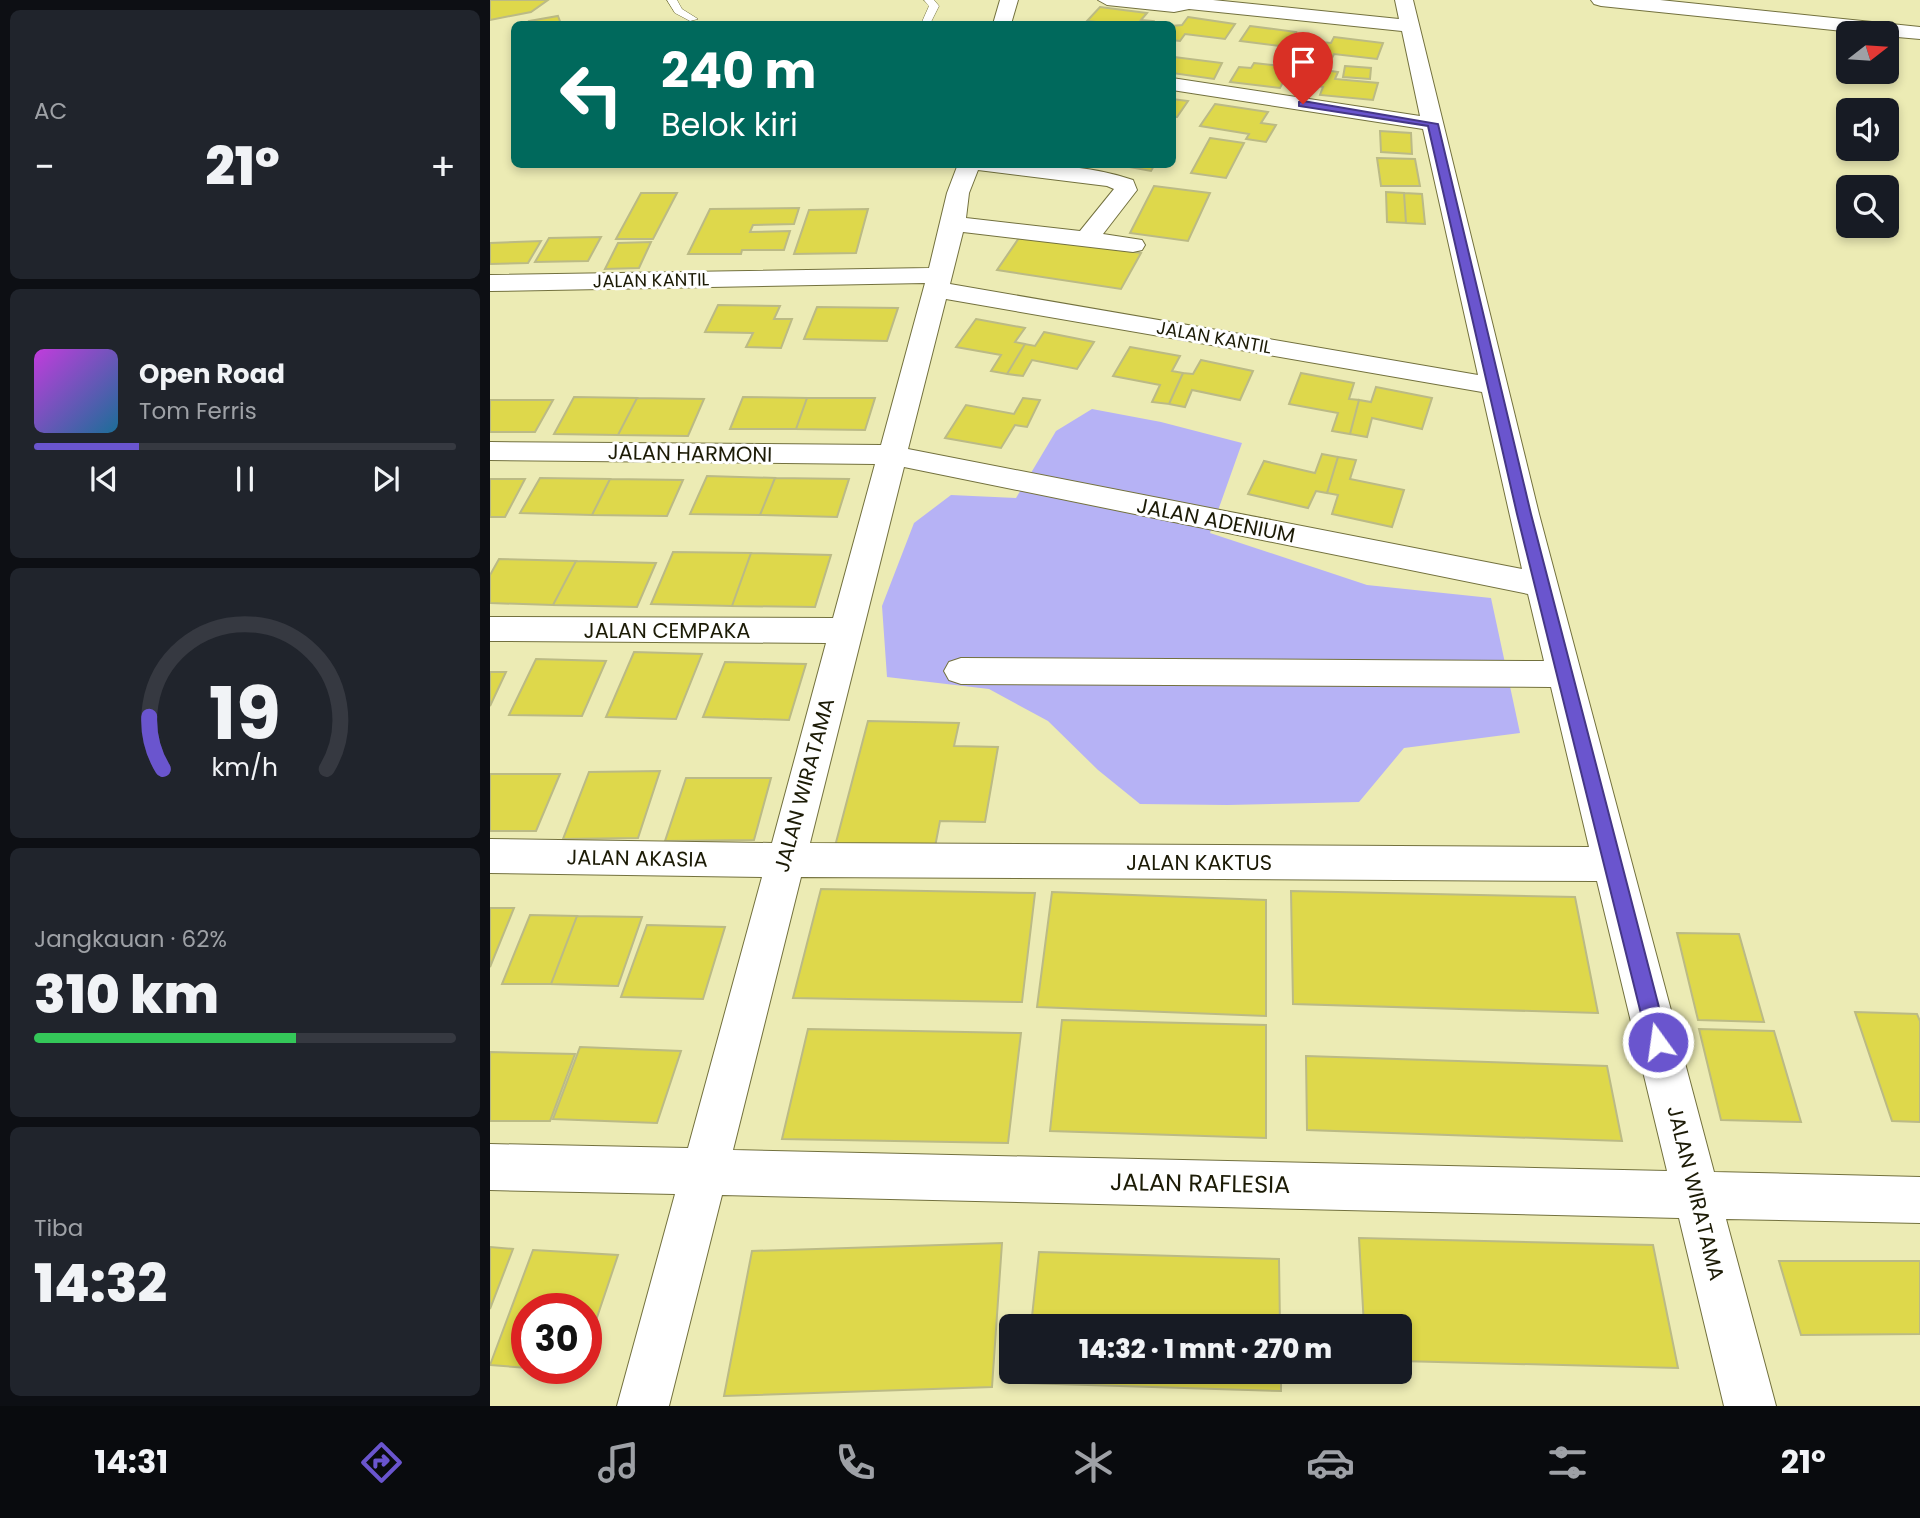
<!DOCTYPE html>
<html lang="id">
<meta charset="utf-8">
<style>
body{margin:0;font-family:Poppins,sans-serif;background:#20242c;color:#f1f3f6;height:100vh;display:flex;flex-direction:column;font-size:26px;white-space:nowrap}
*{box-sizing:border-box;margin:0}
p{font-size:23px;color:#9ea1a6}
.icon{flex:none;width:38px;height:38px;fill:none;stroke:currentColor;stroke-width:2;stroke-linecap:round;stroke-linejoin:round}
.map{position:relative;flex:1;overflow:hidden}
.panel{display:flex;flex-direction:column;gap:10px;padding:10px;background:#0d0f14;width:490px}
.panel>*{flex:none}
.hud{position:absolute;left:21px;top:21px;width:665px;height:147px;border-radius:10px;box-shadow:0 4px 10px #0003;background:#00695c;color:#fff;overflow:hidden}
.needle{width:46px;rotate:73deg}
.controls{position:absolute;left:1346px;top:21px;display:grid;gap:14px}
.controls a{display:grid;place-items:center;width:63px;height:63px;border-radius:10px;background:#171b24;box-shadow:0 4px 10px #0003;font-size:35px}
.speed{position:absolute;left:21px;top:1293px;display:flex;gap:14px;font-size:35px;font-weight:700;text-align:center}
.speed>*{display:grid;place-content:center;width:91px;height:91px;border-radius:50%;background:#171b24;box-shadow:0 4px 10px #0003;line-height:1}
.speed .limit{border:10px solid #d22;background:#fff;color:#111}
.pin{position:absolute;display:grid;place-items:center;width:60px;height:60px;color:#fff;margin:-72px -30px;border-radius:50% 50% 50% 0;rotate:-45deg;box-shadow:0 0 7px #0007}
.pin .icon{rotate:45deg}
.me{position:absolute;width:77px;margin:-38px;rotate:346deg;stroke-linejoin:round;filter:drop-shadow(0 0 5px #0008)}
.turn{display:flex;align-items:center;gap:24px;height:147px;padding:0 35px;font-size:32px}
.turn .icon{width:91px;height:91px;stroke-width:2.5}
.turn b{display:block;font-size:49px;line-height:60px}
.big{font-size:52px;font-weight:800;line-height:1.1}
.panel .widget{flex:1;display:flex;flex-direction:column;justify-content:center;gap:10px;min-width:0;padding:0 24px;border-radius:10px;background:#20242c}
.panel .dial{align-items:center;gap:0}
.dial svg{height:182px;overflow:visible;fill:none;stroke:#363941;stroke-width:7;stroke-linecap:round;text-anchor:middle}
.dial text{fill:#f1f3f6;stroke:none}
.song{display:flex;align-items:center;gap:21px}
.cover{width:84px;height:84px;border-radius:10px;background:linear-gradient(135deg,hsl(290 70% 55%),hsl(200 70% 35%))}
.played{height:7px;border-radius:4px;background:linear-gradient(90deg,#6a55ce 25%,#363941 25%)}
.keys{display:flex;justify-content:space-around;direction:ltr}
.heat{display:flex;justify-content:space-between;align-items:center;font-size:38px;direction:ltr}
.charge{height:10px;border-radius:5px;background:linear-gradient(90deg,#34c759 62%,#363941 0)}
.trip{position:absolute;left:509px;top:1314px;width:413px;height:70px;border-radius:10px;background:#171b24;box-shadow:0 4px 10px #0003;font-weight:800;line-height:70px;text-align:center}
.tabs{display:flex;height:112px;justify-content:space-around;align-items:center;background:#090b0e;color:#9ea1a6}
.tabs .icon{width:49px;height:49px}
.tabs .active{color:#6a55ce}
.tabs b{font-size:32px;color:#f1f3f6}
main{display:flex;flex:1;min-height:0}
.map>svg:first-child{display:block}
.green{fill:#b6b2f5}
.building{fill:#ded84b;stroke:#bbba85;stroke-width:2}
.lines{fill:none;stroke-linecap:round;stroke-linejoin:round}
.service-casing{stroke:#73713e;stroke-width:1}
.minor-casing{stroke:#73713e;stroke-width:2}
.trunk-casing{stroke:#73713e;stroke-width:2}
.service{fill:#fff;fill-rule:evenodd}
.minor{fill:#fff;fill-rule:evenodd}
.trunk{fill:#fff;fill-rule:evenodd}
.route{fill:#6a55ce;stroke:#453786;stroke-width:2}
.labels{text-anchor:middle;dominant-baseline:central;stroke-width:6;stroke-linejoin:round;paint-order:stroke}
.far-street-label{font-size:18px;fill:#1c1b06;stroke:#fff}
.street-label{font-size:21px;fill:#1c1b06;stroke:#fff}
.near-street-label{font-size:24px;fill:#1c1b06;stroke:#fff}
</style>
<main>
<section class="panel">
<div class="widget"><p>AC</p>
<div class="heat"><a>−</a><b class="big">21°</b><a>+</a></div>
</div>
<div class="widget">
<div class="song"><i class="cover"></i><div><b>Open Road</b><p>Tom Ferris</p></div></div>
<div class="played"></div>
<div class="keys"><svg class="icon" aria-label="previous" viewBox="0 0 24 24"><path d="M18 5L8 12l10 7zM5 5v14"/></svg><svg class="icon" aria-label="pause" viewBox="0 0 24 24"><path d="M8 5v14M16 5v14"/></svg><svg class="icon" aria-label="next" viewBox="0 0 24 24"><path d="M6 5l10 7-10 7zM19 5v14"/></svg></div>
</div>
<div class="widget dial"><svg viewBox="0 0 100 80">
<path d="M14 69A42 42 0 1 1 86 69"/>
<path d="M14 69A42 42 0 0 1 8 46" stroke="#6a55ce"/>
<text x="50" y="56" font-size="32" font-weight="700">19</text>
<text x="50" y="72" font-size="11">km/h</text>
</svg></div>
<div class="widget"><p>Jangkauan · 62%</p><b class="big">310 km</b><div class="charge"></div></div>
<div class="widget"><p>Tiba</p><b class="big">14:32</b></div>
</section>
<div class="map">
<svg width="1430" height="1406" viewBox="0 0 1430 1406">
<rect width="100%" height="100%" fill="#ecebb4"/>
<path class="green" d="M602,409L671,422L752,443L720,533L877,585L1001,598L1030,733L914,748L869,802L737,805L650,804L608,770L558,721L499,689L397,677L392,606L424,523L461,495L526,498L566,431Z"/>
<path class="building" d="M0,0H58L41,12L0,20Z
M610,7L657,13L651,20L663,21L660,24H625L597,21Z
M68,16L71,24H40L39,21Z
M698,17L745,24L735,39L695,34L690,41L682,40V26L692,25Z
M760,26L806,32L802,39L812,40L805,56L786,53L790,46L750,41Z
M844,37L893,43L887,59L844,54L841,60L824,58L831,42L841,43Z
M684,57L732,63L724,79L682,73Z
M764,63L792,66L789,71L798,73L790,88L740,82L749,67L761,68Z
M855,66L881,68L880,79L853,77Z
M828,69L848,72L845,79L888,83L883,100L830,95L833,87L821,85Z
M682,99L698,101L687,117H682Z
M725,104L778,112L771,123L786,125L776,142L756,139L759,134L710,126Z
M890,131L921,133L922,154L891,152Z
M720,138L754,143L736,178L701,173Z
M887,158L925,159L930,186H891Z
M623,164H665L661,171Z
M664,186L720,193L698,241L640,233Z
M896,192L914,193L916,223L897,222Z
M151,193H187L163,239H126Z
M914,193L932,194L935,224L916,223Z
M309,208L304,224L263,225L260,232L300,231L294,250H252L251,254H198L220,209Z
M378,209L366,253L304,254L319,210Z
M531,235L651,253L631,289L507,270Z
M111,237L98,261L45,262L59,238Z
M51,241L38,263L0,264V243Z
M161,242L149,268L115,269L128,243Z
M228,305L290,306L284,319H302L291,348L256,347L263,333L215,332Z
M327,307L408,308L397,341L314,339Z
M486,319L535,328L525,342L535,344L517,374L501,371L511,355L466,347Z
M554,332L604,342L587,369L542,360L533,376L517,374L535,344L545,346Z
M640,347L690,356L682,371L693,373L679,404L662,402L670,385L623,376Z
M711,360L763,371L750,400L702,390L695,407L679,404L693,373L703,374Z
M811,373L864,383L859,399L869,400L860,434L842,431L848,413L799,404Z
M886,387L942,398L932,429L882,418L877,437L860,434L869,400L881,402Z
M84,397L147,398L128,435L64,434Z
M253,397L317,398L306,429H240Z
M147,398L214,399L198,436L128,435Z
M317,398H385L375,430L306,429Z
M533,398L550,400L537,427L525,425L511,448L455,438L476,405L524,414Z
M0,400H63L45,432H0Z
M832,454L848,457L837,493L826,491L818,508L758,494L774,461L825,473Z
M848,457L866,460L860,479L914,490L902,527L842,514L848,495L837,493Z
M217,476L285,478L270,515L200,514Z
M50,478L120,479L102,515L30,513Z
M285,478L359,479L347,517L270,515Z
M0,479H35L15,517H0Z
M120,479L193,480L177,516L102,515Z
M183,552L261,553L242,606L161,604Z
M261,553L341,555L325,607L242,606Z
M9,559L86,561L63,605L0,603V575Z
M86,561L166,563L147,607L63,605Z
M144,652L212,654L186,719L116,717Z
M46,659L116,661L92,716L19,715Z
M235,662L316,664L299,720L213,717Z
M0,672H16L0,706Z
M378,721L469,723L464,746L508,747L495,822L450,821L444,852L344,850Z
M170,771L148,838L73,839L99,772Z
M0,774H70L46,831H0Z
M196,778H281L264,840L175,841Z
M331,889L545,893L532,1002L303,998Z
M801,891L1085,897L1108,1013L803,1004Z
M562,892L776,900V1016L547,1007Z
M0,908H24L0,967Z
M40,915L87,916L61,984H12Z
M87,916L152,917L128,986L61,984Z
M157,925L235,927L213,999L131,997Z
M1187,933L1249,934L1274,1022L1208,1020Z
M1365,1012L1427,1014L1430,1021V1122L1402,1121Z
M572,1020L776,1025V1138L560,1131Z
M318,1029L531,1033L518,1143L292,1139Z
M1209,1029L1284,1031L1311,1122L1231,1120Z
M90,1047L191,1051L167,1123L63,1119Z
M0,1052L85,1054L60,1121H0Z
M816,1056L1117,1066L1132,1141L817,1130Z
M869,1238L1163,1245L1188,1368L910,1361V1326H874Z
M512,1243L502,1387L234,1396L262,1251Z
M0,1247L23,1249L0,1309Z
M43,1250L128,1255L96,1350V1309H37V1368L0,1365Z
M549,1252L789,1259L790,1326H541Z
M1289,1261H1430V1334L1311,1335Z
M536,1372H791V1391L535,1383Z"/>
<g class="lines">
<defs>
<path id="service" d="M177,0H187L192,9L208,19L200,21L185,13Z
M434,0H444L449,6L440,24H431L439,6Z"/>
<path id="minor" d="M510,0H528L521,24H503Z
M608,0H723L909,19L905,0H923L1049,514L1224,1172L1430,1177V1223L1236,1219L1286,1406H1234L1189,1218L232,1195L179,1406H127L185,1194L0,1190V1144L198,1148L272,877L0,873V839L282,843L336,643L0,641V617L343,618L385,464L0,460V442L391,445L435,283L0,291V275L439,268L457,193L468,164C525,164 588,161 643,180L647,190L613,234L652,240L655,245L652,250L643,252L473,232L460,284L988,375L933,129L682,90V78L930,116L912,31L699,9L684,12L617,5ZM488,170L617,186L624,189L590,231L476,218L479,193ZM456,299L992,392L1032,569L418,449ZM414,467L1038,594L1054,661L471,658L459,662L454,671L459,680L471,684L1061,687L1099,847L320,843ZM311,877L1107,881L1177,1171L243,1150Z"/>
<path id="trunk" d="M1101,0H1170L1430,27V39L1396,36V33H1372L1111,6L1104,4Z"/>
</defs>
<use href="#service" class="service-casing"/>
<use href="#minor" class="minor-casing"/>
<use href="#trunk" class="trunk-casing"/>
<use href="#service" class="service"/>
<use href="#minor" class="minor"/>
<use href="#trunk" class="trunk"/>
</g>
<path class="route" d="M813,101L948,124L1041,514L1178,1042L1175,1049L1168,1052L1161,1049L1158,1042L1027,514L938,126L809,106V102Z"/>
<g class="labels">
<g class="far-street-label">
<text transform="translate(161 280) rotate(-1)">JALAN KANTIL</text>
<text transform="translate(724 337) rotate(10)">JALAN KANTIL</text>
</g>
<g class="street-label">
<text transform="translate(200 453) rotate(1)">JALAN HARMONI</text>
<text transform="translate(726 520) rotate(11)">JALAN ADENIUM</text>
<text x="177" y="630">JALAN CEMPAKA</text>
<text transform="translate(314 785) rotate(-75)">JALAN WIRATAMA</text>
<text transform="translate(147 858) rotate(1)">JALAN AKASIA</text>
<text x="709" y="862">JALAN KAKTUS</text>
<text transform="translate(1206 1193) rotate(76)">JALAN WIRATAMA</text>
</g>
<g class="near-street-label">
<text transform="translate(710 1183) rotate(1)">JALAN RAFLESIA</text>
</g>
</g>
</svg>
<div class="controls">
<a><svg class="needle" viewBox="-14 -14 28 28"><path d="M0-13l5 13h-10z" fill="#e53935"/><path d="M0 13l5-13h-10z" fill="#9ea1a6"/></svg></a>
<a><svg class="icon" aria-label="sound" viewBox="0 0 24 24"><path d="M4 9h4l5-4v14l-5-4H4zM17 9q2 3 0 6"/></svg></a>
<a><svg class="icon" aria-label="search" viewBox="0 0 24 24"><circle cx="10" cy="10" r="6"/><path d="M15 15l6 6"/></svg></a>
</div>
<div class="speed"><div class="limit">30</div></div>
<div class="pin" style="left:813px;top:104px;background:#d93025"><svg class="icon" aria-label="arrive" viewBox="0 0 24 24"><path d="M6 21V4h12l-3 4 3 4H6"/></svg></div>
<svg class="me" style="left:1168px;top:1042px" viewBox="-20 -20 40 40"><circle r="17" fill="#6a55ce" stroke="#fff" stroke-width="3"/><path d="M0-11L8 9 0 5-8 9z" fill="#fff"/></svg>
<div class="trip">14:32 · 1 mnt · 270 m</div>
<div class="hud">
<div class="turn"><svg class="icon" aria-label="left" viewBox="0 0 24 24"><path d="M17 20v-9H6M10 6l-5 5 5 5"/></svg><div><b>240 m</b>Belok kiri</div></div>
</div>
</div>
</main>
<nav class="tabs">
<b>14:31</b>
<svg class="icon active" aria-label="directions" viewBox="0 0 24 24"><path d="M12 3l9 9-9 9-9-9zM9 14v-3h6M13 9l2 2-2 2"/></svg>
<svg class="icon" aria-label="music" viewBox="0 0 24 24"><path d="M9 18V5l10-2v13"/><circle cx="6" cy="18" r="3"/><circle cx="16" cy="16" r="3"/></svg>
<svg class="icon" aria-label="phone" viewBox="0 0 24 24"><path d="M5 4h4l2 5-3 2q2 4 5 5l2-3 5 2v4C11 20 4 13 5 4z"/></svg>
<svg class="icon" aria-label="climate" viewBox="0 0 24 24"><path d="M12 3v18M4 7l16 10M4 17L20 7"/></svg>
<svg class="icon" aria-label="car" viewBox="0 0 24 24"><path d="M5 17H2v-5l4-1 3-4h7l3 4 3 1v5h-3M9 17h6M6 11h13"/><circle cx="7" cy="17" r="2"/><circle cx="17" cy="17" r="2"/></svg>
<svg class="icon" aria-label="filters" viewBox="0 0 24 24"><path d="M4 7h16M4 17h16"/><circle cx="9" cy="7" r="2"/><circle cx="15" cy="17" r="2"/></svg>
<b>21°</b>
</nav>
